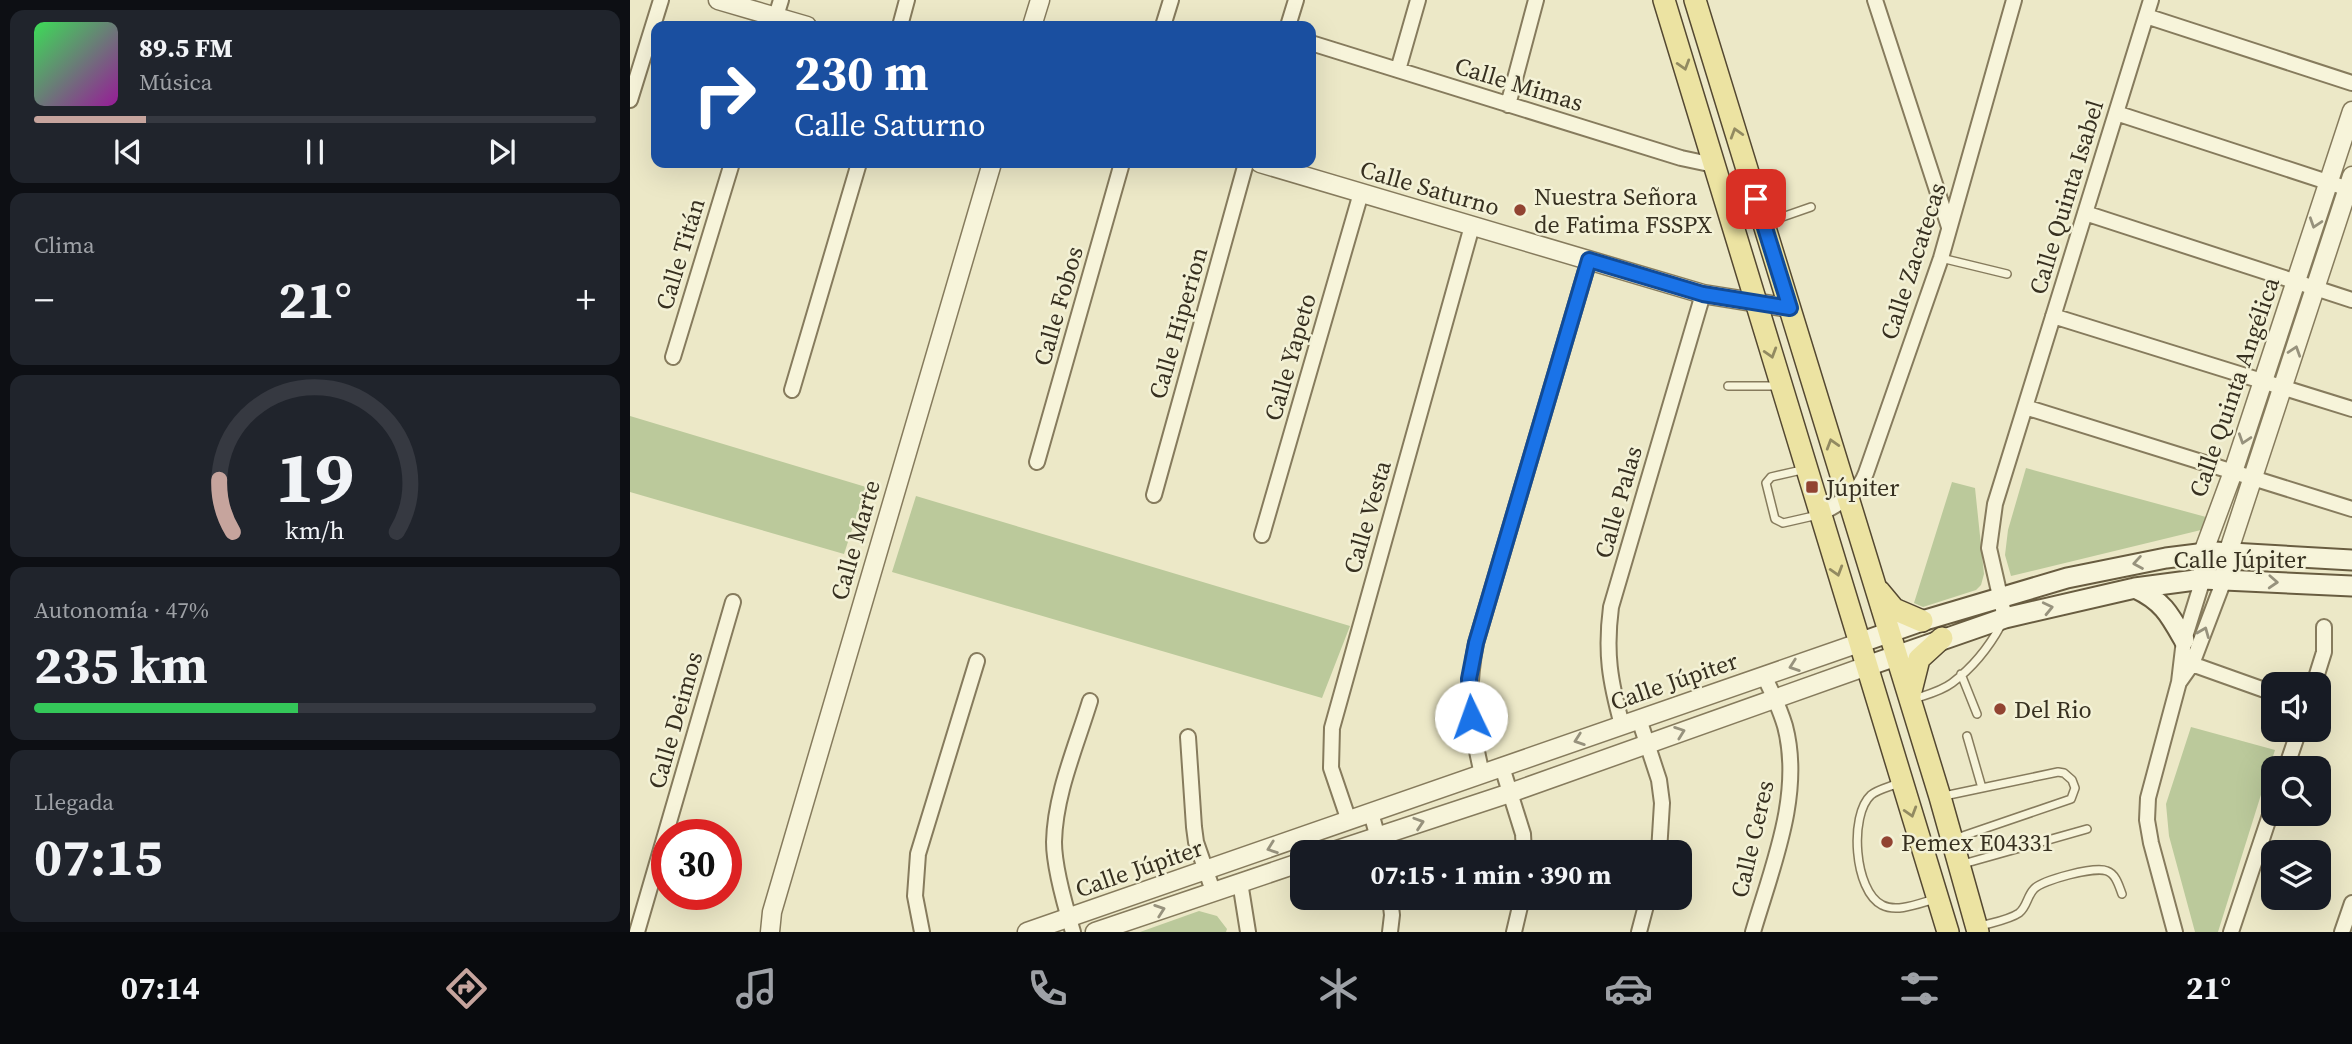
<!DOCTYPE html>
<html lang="es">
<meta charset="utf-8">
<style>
body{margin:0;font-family:"Source Serif 4",serif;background:#20242c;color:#f1f3f6;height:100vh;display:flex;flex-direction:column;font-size:26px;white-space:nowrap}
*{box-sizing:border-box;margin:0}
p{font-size:23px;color:#9ea1a6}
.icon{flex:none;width:38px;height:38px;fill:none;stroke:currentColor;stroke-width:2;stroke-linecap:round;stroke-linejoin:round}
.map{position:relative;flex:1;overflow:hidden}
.side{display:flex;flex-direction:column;gap:10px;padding:10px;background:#0d0f14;width:630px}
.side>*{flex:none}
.top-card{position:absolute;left:21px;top:21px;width:665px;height:147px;border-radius:14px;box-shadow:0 7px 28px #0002;background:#1a4fa0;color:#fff;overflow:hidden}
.buttons{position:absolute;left:1631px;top:672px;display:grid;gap:14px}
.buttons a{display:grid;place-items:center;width:70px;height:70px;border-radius:14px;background:#171b24;box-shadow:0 7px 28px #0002;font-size:35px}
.speed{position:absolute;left:21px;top:819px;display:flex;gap:14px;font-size:35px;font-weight:700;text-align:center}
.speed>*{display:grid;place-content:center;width:91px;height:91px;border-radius:50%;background:#171b24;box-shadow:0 7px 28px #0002;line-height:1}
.speed .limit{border:10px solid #d22;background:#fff;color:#111}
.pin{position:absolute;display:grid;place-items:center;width:60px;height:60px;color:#fff;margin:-30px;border-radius:14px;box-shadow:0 4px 10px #0006}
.me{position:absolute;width:77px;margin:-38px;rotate:357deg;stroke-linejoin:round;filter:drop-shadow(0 0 5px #0008)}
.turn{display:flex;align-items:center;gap:24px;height:147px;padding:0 28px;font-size:32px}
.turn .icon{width:91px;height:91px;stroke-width:2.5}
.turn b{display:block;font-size:49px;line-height:60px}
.big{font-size:52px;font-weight:700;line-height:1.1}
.side .card{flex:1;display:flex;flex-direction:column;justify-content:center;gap:10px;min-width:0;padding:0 24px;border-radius:14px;background:#20242c}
.side .dial{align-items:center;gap:0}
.dial svg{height:182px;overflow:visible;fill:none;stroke:#363941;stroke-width:7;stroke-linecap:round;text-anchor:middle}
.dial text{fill:#f1f3f6;stroke:none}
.song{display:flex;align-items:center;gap:21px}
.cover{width:84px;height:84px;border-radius:10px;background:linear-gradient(135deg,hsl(130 70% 55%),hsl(300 70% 35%))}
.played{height:7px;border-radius:4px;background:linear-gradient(90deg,#c6a49d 20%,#363941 20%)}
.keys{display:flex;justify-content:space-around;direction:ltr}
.heat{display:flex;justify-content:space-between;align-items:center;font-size:38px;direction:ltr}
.charge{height:10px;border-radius:5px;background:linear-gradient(90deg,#34c759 47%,#363941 0)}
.trip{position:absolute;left:660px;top:840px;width:402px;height:70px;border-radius:14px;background:#171b24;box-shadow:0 7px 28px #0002;font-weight:700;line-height:70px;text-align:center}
.tabs{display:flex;height:112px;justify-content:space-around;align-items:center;background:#090b0e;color:#9ea1a6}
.tabs .icon{width:49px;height:49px}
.tabs .current{color:#c6a49d}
.tabs b{font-size:32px;color:#f1f3f6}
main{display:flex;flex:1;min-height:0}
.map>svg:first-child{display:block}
.green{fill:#bbc99b}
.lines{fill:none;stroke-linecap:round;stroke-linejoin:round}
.service-casing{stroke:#867b5d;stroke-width:10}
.minor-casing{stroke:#867b5d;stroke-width:18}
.tertiary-casing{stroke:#867b5d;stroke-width:21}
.secondary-casing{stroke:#685c40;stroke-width:23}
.primary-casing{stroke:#544831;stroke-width:24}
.service{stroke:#f7f4da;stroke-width:7}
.minor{stroke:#f7f4da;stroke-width:14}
.tertiary{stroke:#f7f4da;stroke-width:18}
.secondary{stroke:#f7f4da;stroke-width:19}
.primary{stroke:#ece3a2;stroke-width:21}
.oneway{stroke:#928a61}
.oneway2{stroke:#97927d}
.route-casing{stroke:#114b97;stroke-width:18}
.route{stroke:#1a73e8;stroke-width:12}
.poi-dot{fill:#914331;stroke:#f3f1d6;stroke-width:2.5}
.labels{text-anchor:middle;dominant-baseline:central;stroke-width:5;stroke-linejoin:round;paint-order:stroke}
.street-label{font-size:24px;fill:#373020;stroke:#f3f1d6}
.poi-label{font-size:24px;fill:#373020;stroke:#f3f1d6;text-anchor:start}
</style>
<main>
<section class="side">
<div class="card">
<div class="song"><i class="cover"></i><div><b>89.5 FM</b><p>Música</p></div></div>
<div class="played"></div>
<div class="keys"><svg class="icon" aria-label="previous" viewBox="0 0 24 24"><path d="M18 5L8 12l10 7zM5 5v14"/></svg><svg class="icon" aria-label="pause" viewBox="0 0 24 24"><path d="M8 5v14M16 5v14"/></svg><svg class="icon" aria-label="next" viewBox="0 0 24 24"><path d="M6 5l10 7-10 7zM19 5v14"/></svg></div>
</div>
<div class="card"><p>Clima</p>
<div class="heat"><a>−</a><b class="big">21°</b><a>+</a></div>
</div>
<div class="card dial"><svg viewBox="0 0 100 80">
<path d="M14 69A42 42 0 1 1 86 69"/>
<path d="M14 69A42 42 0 0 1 8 46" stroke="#c6a49d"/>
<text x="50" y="56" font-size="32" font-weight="700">19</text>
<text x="50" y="72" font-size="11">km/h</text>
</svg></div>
<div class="card"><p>Autonomía · 47%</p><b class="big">235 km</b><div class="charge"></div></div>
<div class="card"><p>Llegada</p><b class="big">07:15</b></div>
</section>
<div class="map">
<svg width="1722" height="932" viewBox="0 0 1722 932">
<rect width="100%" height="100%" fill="#ece8c7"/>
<path class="green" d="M0,416L236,487L214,554L0,492Z
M1396,468L1576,517L1571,530L1381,576L1375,555L1378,530Z
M1322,482L1345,488L1354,574L1351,585L1346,590L1293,607L1284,603Z
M286,496L720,626L692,698L262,572Z
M1561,727L1645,750L1588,932H1565L1539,836L1536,804Z
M569,911L587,916L597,929L596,932H510Z"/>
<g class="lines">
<defs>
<path id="service" d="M1135,223L1181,207
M1311,258L1377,274
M1098,386H1150
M1176,469L1141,477L1136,483L1145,519L1153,523L1188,515
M1331,674L1347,714
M1281,700C1295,695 1310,692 1322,683C1342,668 1359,647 1371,625
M1271,782C1263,786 1248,789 1241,795C1219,815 1224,891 1252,905C1267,913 1290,903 1305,899
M1314,796L1352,788
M1324,839L1441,799L1445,788L1442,780L1434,773L1428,772L1352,788L1337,736
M1333,864L1457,829
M1348,927C1360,923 1379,920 1389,913C1397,907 1397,896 1404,889C1412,880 1465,866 1477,871C1486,874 1489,886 1492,894"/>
<path id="minor" d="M1245,0L1319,227
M1516,16L1722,83
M143,26L151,0
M270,26L277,0
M533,26L541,0
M658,26L666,0
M681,43L1051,158L1084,165
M768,70L788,0
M0,100L31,0
M878,105L906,0
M1486,113L1722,190
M1455,213L1722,300
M1423,316L1722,409
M43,357L102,163
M162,390L229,163
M1395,407L1722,509
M407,462L492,163
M524,495L616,163
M1190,514C1209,503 1228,495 1236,473L1311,258L1384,0
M632,535L731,193
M1375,618L1359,548L1365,504L1521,0
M1556,662L1643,693
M1550,681L1562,664L1594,580
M1684,684L1694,652V627
M1009,719L1029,780L1032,803L1029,852
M992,725C980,681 975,653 981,607L1073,294
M558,737L564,827L566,842L583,891
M872,767L893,834L894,852
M1656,768L1669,730
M852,774C840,723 836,695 846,643L959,260
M741,813L752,852
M719,821L701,768L702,728L842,226
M610,882L618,932
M7,932L103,602
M292,932L285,896L288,854L347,661
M443,932C436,909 424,866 424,842C425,794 446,747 460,701
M760,932L762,915L760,898
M884,932L892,898
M1009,932L1018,898
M1123,932C1142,867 1173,794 1155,726C1150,709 1142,692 1134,676
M1545,932L1521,843L1517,820L1518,798L1549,682L1554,640L1573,579
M1601,932L1643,806
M1712,932L1722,903"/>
<path id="tertiary" d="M88,0L177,26
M402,26L410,0
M630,163L1073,294L1160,308
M1573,579V553L1603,472L1722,111
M1594,580L1598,553L1722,176
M701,852L880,793L1237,666
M140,932L142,912L362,163
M397,932L1229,643
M465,932L672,862"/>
<path id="secondary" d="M1505,588C1533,601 1540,615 1554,640
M1229,643L1292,621L1437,578L1536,558L1584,552L1722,560
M1237,666L1375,618L1505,588L1573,579L1722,586"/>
<path id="primary" d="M1034,0L1318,932
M1065,0L1310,797L1348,932
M1249,591L1264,609L1292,621
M1280,695L1289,659L1312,638"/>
</defs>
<use href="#service" class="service-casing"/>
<use href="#minor" class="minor-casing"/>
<use href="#tertiary" class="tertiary-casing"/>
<use href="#secondary" class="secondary-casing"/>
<use href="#primary" class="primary-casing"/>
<use href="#service" class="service"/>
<use href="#minor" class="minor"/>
<use href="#tertiary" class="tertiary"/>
<use href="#secondary" class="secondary"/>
<use href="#primary" class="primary"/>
</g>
<defs><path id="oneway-chevron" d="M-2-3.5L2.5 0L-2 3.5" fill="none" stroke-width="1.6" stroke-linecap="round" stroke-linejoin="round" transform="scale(1.75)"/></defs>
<g class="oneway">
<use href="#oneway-chevron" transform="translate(1054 65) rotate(73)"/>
<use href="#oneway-chevron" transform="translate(1106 133) rotate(-107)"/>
<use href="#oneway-chevron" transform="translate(1141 353) rotate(73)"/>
<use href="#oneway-chevron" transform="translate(1202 444) rotate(-107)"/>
<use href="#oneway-chevron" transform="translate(1207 571) rotate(73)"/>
<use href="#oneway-chevron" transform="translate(1281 812) rotate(73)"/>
</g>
<g class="oneway2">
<use href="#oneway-chevron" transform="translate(1685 223) rotate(108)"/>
<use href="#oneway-chevron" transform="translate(1665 351) rotate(-72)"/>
<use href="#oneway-chevron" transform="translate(1614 439) rotate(108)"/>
<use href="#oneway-chevron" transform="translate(1508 563) rotate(170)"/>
<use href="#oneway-chevron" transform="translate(1643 582) rotate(3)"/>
<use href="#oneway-chevron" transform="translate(1418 608) rotate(-13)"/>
<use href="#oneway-chevron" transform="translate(1574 632) rotate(-68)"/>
<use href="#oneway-chevron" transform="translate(1164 666) rotate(161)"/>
<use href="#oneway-chevron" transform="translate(1050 732) rotate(-20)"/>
<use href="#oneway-chevron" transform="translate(949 740) rotate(161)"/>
<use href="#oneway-chevron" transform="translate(789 823) rotate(-18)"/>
<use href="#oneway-chevron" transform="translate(642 848) rotate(160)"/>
<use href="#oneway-chevron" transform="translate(530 910) rotate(-19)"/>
</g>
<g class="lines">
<defs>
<path id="route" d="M841,717L839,679L846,643L959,260L1073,294L1160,308L1126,199"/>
</defs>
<use href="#route" class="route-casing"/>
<use href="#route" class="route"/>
</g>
<g class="poi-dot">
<circle cx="890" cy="210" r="7"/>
<rect x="1175" y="480" width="14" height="14" rx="3.5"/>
<circle cx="1370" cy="709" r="7"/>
<circle cx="1257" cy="842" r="7"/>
</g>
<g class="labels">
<g class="street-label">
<text transform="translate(889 84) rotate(17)">Calle Mimas</text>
<text transform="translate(800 188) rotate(16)">Calle Saturno</text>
<text transform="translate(1436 197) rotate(-73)">Calle Quinta Isabel</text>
<text transform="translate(50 254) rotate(-73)">Calle Titán</text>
<text transform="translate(1283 261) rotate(-72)">Calle Zacatecas</text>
<text transform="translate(428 306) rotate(-74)">Calle Fobos</text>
<text transform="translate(548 323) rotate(-74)">Calle Hiperion</text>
<text transform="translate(660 357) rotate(-74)">Calle Yapeto</text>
<text transform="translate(1604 387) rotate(-71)">Calle Quinta Angélica</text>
<text transform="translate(988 502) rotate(-74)">Calle Palas</text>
<text transform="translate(737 517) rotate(-74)">Calle Vesta</text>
<text transform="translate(225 540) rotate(-74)">Calle Marte</text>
<text x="1610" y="559">Calle Júpiter</text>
<text transform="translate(1044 681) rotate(-19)">Calle Júpiter</text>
<text transform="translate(45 720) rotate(-74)">Calle Deimos</text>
<text transform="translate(1122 839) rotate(-77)">Calle Ceres</text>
<text transform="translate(509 868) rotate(-19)">Calle Júpiter</text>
</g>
<g class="poi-label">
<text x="904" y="196">Nuestra Señora<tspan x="904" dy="28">de Fatima FSSPX</tspan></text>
<text x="1196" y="487">Júpiter</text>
<text x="1384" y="709">Del Rio</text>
<text x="1271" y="842">Pemex E04331</text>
</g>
</g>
</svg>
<div class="buttons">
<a><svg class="icon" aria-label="sound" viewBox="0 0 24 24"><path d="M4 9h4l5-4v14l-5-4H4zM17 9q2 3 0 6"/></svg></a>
<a><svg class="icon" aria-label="search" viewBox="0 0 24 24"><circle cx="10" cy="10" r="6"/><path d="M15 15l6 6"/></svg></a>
<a><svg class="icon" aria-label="layers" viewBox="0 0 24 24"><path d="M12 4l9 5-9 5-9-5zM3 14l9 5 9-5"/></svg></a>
</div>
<div class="speed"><div class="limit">30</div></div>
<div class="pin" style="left:1126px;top:199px;background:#d93025"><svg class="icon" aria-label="arrive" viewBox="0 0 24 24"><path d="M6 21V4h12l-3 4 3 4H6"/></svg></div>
<svg class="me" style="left:841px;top:717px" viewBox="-20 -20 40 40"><circle r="19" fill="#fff"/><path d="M0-13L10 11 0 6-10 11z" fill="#1a73e8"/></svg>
<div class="trip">07:15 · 1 min · 390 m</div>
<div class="top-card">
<div class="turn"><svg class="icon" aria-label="right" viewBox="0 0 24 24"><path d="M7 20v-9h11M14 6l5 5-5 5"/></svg><div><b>230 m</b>Calle Saturno</div></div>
</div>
</div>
</main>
<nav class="tabs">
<b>07:14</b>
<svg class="icon current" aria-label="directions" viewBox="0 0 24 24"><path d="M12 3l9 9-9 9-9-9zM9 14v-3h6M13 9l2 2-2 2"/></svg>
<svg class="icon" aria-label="music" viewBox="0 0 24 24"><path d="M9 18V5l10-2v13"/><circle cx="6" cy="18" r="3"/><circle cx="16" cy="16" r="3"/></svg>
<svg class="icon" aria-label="phone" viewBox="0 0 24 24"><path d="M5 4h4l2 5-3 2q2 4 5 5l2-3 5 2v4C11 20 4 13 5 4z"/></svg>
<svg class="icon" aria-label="climate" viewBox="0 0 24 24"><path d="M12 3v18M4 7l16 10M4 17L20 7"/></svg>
<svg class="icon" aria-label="car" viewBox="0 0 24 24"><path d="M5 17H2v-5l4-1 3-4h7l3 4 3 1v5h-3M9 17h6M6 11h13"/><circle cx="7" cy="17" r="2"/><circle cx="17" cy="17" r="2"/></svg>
<svg class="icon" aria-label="filters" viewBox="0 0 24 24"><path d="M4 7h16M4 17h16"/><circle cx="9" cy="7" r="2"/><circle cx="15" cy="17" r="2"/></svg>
<b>21°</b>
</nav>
